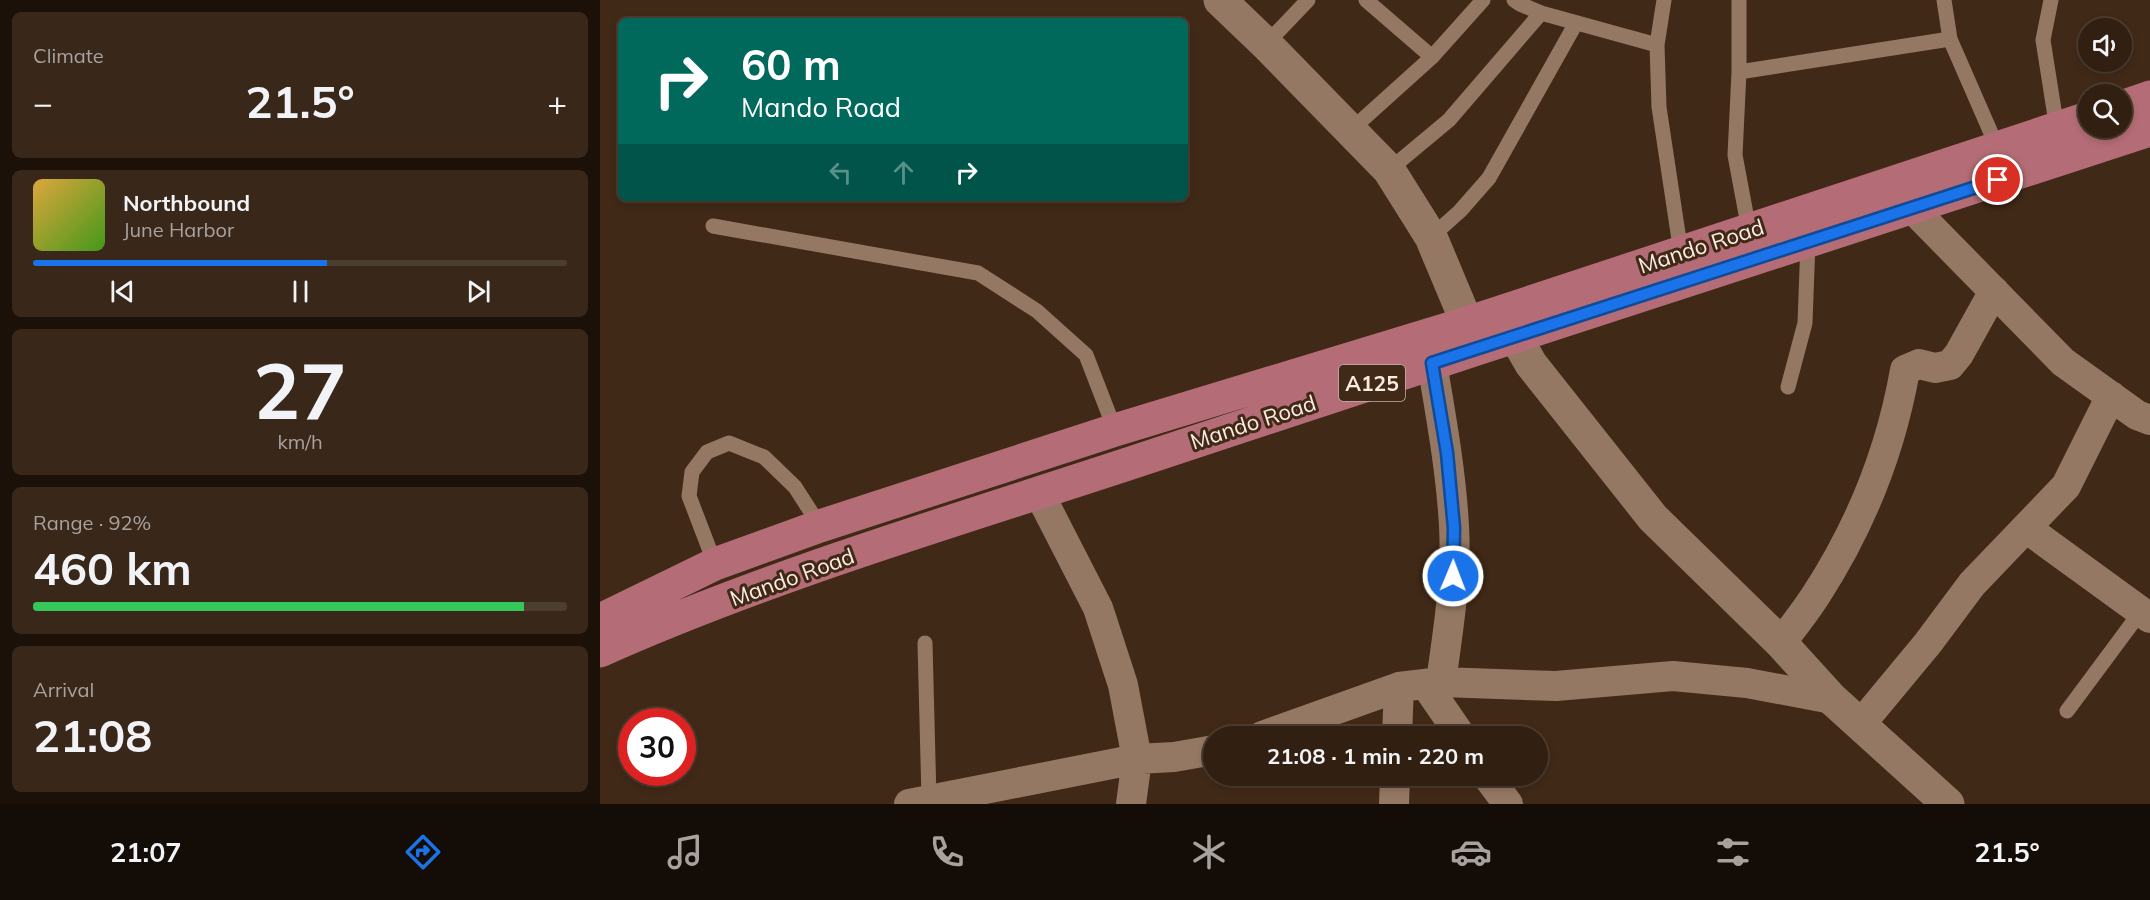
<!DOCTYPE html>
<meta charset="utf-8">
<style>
body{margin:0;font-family:Mulish,sans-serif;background:#39271a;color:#f1f3f6;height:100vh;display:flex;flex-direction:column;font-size:22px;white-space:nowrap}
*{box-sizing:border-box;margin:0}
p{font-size:20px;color:#a8a29f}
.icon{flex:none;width:33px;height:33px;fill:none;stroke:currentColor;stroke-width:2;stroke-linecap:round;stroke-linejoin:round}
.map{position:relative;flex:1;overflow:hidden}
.sheet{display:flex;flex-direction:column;gap:12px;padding:12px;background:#1b1109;width:600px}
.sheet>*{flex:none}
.banner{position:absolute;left:18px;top:18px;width:570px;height:183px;border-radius:9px;box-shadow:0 3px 9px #0003,0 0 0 2px #4c3d31;background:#00695c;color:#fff;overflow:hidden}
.buttons{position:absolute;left:1478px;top:18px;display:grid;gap:12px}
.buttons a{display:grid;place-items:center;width:54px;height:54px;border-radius:50%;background:#311f11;box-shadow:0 3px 9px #0003,0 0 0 2px #4c3d31;font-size:30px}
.speed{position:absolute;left:18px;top:708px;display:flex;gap:12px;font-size:30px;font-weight:700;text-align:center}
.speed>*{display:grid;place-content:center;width:78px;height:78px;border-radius:50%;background:#311f11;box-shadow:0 3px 9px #0003,0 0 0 2px #4c3d31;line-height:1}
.speed .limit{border:9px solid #d22;background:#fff;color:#111}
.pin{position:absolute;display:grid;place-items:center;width:51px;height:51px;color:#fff;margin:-26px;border:3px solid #fff;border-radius:50%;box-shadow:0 2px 6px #0007}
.me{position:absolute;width:66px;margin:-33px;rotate:1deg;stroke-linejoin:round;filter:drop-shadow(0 0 4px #0008)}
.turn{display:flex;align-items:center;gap:21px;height:126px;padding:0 24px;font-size:27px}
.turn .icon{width:78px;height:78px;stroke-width:2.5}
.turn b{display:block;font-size:42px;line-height:51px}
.lanes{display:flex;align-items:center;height:57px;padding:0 24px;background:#0003;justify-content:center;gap:30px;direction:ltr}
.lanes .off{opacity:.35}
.big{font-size:45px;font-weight:700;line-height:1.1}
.sheet .tile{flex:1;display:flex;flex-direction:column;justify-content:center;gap:9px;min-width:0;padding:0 21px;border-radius:9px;background:#39271a}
.sheet .dial{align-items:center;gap:0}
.dial b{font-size:78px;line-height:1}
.song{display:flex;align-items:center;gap:18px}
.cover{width:72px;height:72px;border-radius:9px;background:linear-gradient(135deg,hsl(40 70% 55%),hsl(100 70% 35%))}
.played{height:6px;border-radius:3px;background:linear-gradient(90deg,#1a73e8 55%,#4c3d31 55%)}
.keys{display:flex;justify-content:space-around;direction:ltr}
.heat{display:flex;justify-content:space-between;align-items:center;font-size:33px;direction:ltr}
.charge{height:9px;border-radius:4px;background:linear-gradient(90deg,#34c759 92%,#4c3d31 0)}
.trip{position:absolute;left:603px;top:726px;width:345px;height:60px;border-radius:30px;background:#311f11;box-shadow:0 3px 9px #0003,0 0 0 2px #4c3d31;font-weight:700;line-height:60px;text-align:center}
.dock{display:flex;height:96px;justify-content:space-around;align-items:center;background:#140c07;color:#a8a29f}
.dock .icon{width:42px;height:42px}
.dock .selected{color:#1a73e8}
.dock b{font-size:27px;color:#f1f3f6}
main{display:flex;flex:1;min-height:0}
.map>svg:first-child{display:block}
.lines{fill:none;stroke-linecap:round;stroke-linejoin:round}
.service{stroke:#947864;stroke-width:15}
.minor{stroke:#947864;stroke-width:30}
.tertiary{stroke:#947864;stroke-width:33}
.trunk{stroke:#b46d76;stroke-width:33}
.route-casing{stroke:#114b97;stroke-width:15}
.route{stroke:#1a73e8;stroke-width:10}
.labels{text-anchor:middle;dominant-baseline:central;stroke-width:6;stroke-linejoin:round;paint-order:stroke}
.shield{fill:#412917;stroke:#c3b1a4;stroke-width:1.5}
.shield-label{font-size:21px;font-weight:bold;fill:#fbebe0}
.street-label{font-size:22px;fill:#fbebe0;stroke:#412917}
</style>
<main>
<section class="sheet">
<div class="tile"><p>Climate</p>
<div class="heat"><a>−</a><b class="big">21.5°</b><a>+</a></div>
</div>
<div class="tile">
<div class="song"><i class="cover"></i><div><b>Northbound</b><p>June Harbor</p></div></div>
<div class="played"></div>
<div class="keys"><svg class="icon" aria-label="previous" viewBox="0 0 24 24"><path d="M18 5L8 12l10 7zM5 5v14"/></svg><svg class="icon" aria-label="pause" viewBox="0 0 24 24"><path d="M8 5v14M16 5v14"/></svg><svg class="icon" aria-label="next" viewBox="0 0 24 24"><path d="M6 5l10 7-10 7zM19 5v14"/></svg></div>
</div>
<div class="tile dial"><b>27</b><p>km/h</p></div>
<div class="tile"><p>Range · 92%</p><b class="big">460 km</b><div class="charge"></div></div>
<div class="tile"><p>Arrival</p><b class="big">21:08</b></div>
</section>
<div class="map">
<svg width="1550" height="804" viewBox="0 0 1550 804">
<rect width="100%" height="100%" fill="#412917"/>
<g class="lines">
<path class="service" d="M766,0L832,57
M914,0L920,4L941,13L1057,45
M1064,0L1057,45L1059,107L1081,253
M1139,0V72L1135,155L1149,230
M1344,0L1350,39L1398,149
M1451,0L1443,40L1457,129
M666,44L708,0
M1139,72L1350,39
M751,130L832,57L883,0
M789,170L849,120L941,13
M113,226L378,273L437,311L486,355L515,430
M831,237L860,211L889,178L976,23
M1188,387L1205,323L1208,242
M115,564L89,496L92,472L107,452L129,443L164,457L195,487L220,526
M325,643L329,799
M1467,711L1542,610"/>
<path class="minor" d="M1312,208L1463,362L1537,415L1550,420
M832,363C841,417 851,471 854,526C857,578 848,630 841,682
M439,493L498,608L523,685L537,759L531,804
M1426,528L1550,618
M1181,643C1193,627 1205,612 1216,595C1260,527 1291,450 1305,370L1319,364L1335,368L1350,365L1359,354L1394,291
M826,685L861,736
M1260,725L1328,643L1372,584L1466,486L1511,396
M662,736L799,687L841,682L956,686L1073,676L1147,683L1232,699
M797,736L799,687
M887,776L908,804
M309,804L537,759L574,757L614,750
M794,804L795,776"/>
<path class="tertiary" d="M620,0L666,44L789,170L831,237L867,323
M915,336L931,364L1053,518L1181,643L1232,699L1348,804"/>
<path class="trunk" d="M1521,107L1550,97
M0,620L115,564L220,526L515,430L867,323L1488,118
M0,651C179,571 372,516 558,454C888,344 1219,239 1550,130"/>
</g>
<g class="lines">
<defs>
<path id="route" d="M853,576L854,528L847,453L832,363L1398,180"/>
</defs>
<use href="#route" class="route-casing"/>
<use href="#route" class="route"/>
</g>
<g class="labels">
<rect class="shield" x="739" y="365" width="66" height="36" rx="4.5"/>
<g class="shield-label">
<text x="772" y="383">A125</text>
</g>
<g class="street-label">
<text transform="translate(1101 246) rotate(-18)">Mando Road</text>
<text transform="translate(653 422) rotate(-18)">Mando Road</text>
<text transform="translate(192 577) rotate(-20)">Mando Road</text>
</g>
</g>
</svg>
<div class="buttons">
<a><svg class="icon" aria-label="sound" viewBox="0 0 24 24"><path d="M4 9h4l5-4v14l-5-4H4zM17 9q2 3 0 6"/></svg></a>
<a><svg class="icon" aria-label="search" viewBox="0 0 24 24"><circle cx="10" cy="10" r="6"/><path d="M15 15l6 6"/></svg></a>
</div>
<div class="speed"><div class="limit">30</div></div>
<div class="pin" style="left:1398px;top:180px;background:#d93025"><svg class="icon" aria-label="arrive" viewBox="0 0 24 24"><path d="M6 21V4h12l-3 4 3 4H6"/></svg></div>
<svg class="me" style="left:853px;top:576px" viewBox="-20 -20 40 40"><circle r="17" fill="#1a73e8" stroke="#fff" stroke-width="3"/><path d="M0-11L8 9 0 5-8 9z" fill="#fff"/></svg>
<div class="trip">21:08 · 1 min · 220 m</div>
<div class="banner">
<div class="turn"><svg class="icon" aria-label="right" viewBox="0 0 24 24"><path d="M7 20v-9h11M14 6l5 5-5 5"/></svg><div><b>60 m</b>Mando Road</div></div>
<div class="lanes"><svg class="icon off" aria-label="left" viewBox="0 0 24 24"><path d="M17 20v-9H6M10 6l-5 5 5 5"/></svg><svg class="icon off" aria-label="ahead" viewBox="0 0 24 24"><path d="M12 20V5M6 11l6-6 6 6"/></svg><svg class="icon" aria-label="right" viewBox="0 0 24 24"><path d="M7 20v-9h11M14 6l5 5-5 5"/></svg></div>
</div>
</div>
</main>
<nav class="dock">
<b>21:07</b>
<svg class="icon selected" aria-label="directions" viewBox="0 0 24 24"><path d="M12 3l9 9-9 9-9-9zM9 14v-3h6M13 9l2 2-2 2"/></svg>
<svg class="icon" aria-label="music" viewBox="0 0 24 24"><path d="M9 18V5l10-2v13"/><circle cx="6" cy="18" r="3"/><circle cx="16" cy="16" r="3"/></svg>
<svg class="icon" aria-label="phone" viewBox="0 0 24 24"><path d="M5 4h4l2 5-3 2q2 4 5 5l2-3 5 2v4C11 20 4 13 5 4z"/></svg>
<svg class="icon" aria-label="climate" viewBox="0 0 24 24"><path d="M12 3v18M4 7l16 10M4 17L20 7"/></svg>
<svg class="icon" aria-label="car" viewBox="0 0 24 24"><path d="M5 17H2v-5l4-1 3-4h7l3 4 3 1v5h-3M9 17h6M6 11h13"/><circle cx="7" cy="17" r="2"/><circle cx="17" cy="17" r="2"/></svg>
<svg class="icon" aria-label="filters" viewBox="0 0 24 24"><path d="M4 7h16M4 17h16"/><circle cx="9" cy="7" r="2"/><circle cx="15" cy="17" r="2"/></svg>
<b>21.5°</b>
</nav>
